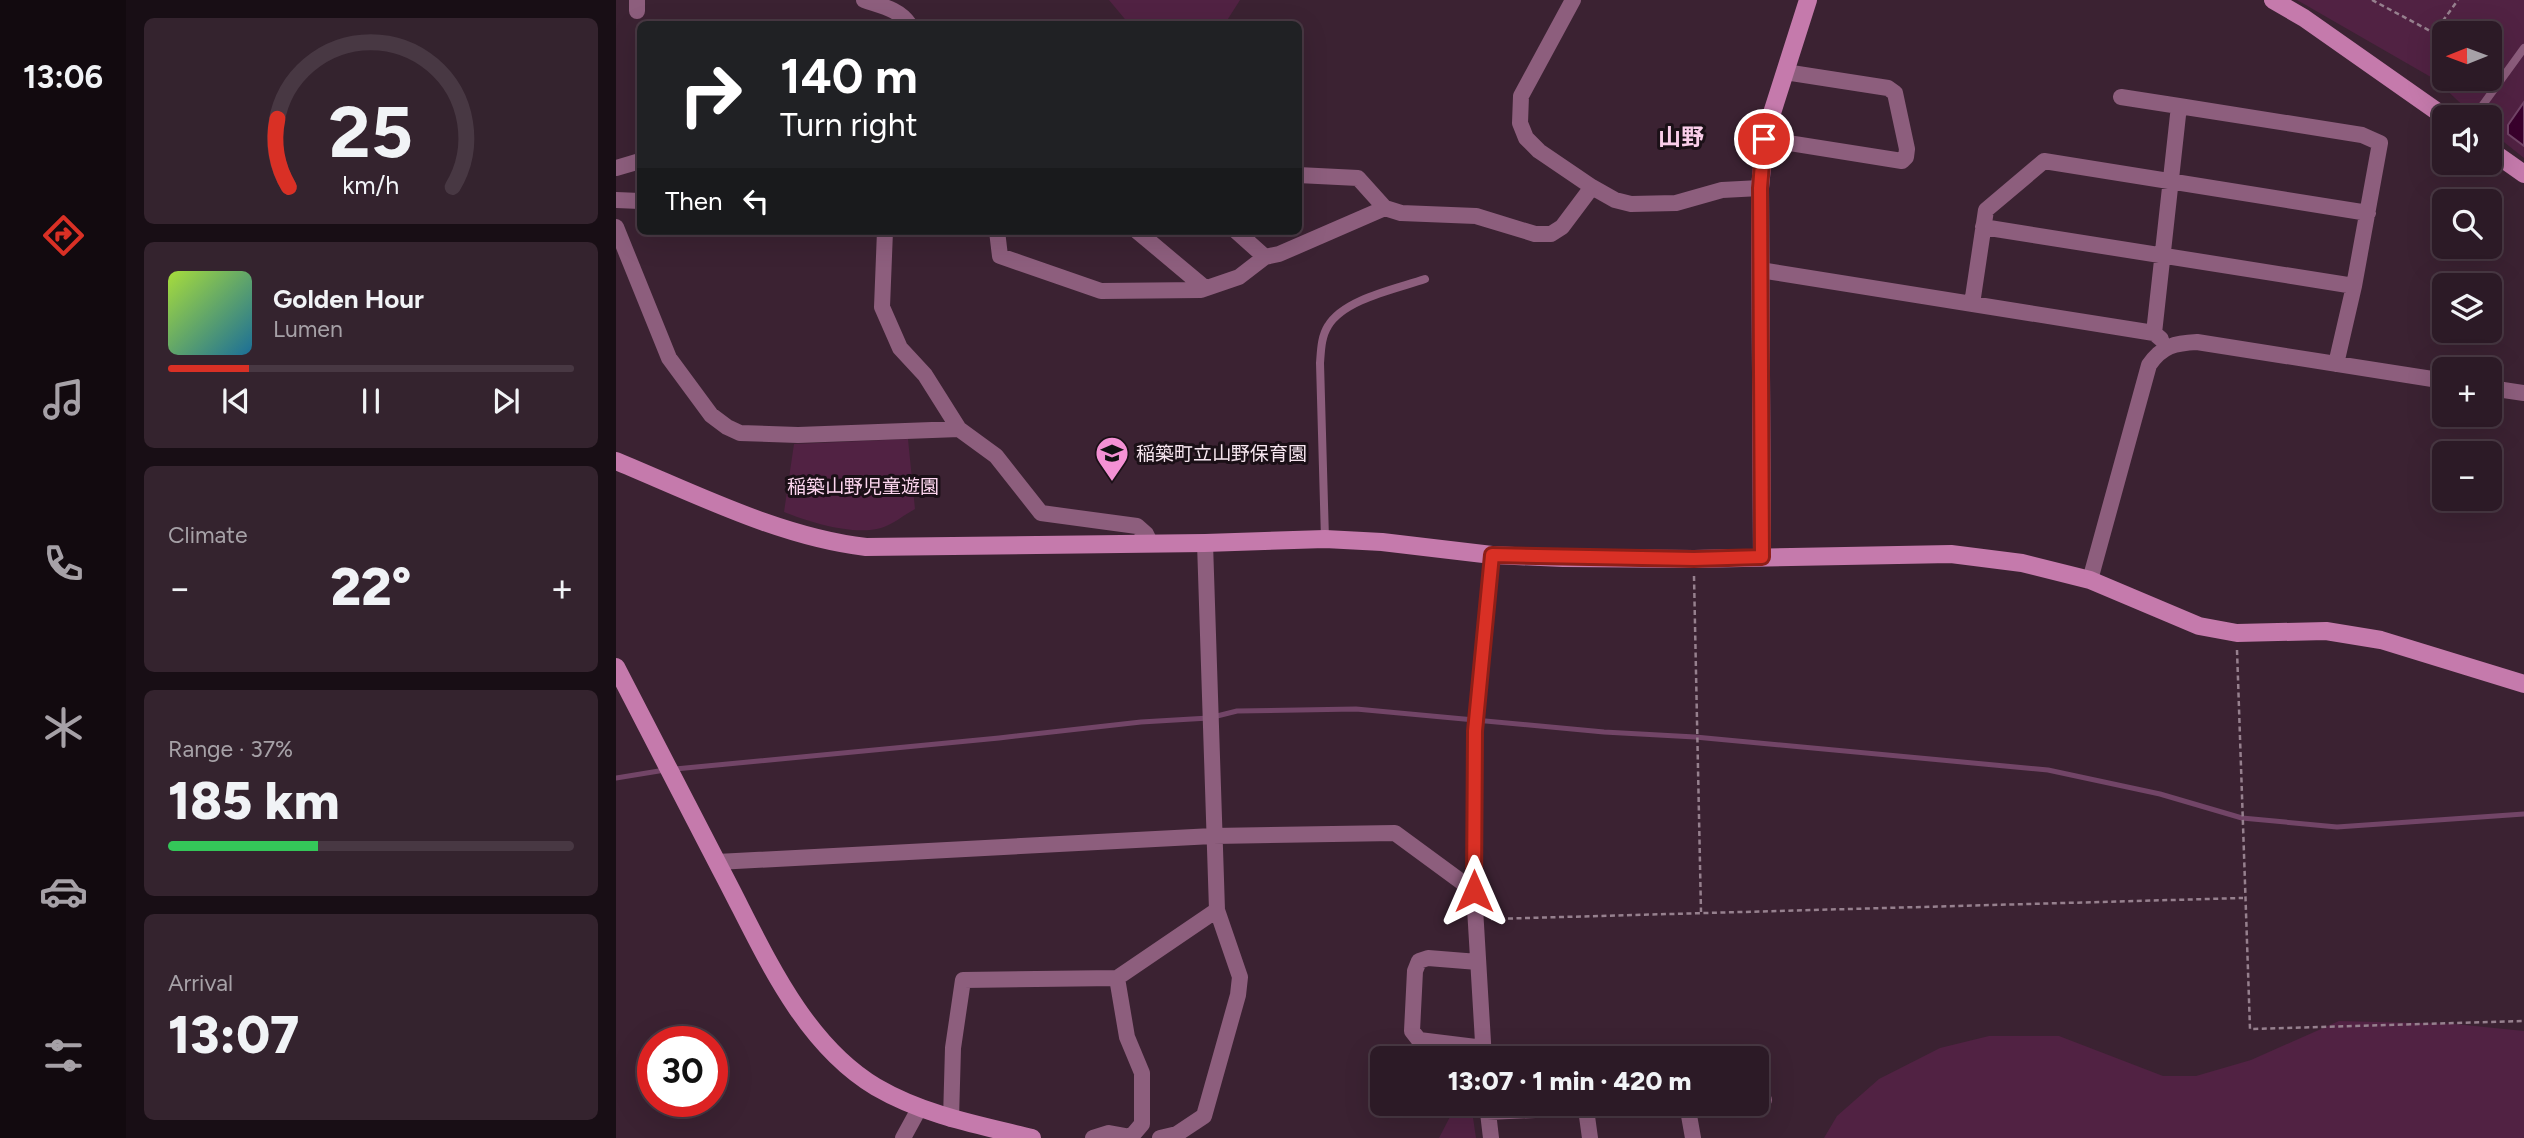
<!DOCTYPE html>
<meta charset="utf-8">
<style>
body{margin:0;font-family:Figtree,"Noto Sans JP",sans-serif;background:#34232e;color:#f1f3f6;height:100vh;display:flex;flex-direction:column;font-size:26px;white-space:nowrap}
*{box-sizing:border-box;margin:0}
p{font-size:23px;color:#a6a1a7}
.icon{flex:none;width:38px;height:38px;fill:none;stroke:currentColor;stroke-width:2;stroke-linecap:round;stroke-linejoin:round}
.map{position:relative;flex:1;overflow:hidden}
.panel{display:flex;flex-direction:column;gap:18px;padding:18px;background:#180e15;width:490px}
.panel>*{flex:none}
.guide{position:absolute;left:21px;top:21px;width:665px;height:214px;border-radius:10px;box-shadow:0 7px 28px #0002,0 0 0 2px #483843;background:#202124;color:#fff;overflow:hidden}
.needle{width:46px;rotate:269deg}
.buttons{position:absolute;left:1816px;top:21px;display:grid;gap:14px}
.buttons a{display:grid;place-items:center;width:70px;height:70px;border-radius:10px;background:#2c1a26;box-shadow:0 7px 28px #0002,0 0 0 2px #483843;font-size:35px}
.speed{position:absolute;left:21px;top:1026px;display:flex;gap:14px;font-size:35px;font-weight:700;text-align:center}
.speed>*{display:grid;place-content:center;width:91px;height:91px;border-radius:50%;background:#2c1a26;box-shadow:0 7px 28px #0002,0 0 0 2px #483843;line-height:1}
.speed .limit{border:10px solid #d22;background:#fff;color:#111}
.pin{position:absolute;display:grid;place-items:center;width:60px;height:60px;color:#fff;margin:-30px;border:4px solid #fff;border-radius:50%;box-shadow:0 2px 7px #0007}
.me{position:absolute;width:77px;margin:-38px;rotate:0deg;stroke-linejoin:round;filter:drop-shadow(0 0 5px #0008)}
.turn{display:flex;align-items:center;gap:24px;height:147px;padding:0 28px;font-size:32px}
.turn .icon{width:91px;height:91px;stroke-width:2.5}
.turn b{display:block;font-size:49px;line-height:60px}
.then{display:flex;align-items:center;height:66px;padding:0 28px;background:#0003;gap:14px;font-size:26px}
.big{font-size:52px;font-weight:800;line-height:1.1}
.panel .card{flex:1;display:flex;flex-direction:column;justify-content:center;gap:10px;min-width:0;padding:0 24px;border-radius:10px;background:#34232e}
.panel .dial{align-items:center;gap:0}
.dial svg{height:182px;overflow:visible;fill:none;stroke:#483843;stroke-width:7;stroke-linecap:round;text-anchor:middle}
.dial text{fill:#f1f3f6;stroke:none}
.song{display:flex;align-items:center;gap:21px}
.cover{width:84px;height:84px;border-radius:10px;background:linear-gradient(135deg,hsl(80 70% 55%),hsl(200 70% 35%))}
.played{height:7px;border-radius:4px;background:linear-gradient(90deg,#d93025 20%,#483843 20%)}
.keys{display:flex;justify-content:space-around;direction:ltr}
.heat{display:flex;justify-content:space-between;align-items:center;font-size:38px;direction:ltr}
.charge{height:10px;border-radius:5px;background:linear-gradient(90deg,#34c759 37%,#483843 0)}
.trip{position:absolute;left:754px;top:1046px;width:399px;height:70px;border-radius:10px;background:#2c1a26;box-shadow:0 7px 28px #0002,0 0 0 2px #483843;font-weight:800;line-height:70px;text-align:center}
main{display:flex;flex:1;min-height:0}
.tab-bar{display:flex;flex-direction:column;width:126px;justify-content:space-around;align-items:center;background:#120a0f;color:#a6a1a7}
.tab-bar .icon{width:49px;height:49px}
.tab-bar .on{color:#d93025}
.tab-bar b{font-size:32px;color:#f1f3f6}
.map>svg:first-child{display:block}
.green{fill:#512243;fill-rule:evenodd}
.water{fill:#39002c;stroke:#724567;stroke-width:2}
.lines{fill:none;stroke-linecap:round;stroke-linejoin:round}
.stream{stroke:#724567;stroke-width:5}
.path{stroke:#96808e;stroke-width:2.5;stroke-dasharray:5 3.5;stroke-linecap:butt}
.lane{stroke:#8d5e7d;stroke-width:8}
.street{stroke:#8d5e7d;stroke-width:16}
.secondary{stroke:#c57aac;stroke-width:18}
.route-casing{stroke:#8d1f18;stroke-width:18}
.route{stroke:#d93025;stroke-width:12}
.labels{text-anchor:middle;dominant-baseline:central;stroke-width:6;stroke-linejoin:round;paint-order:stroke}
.poi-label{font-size:19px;fill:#f7e6f0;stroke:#1b1017;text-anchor:start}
.park-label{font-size:19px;fill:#fdd6ef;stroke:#1b1017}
.quarter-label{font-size:23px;font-weight:bold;fill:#faceea;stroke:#1b1017}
</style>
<main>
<nav class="tab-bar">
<b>13:06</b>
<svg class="icon on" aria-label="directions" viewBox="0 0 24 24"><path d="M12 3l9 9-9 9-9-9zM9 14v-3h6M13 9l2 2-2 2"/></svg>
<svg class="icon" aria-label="music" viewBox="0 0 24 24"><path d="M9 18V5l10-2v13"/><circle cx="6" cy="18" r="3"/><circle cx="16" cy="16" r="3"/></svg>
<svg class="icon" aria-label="phone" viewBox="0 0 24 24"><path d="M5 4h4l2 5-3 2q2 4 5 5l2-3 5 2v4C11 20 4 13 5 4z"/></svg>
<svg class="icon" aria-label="climate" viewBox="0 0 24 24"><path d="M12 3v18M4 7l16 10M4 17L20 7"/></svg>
<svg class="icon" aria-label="car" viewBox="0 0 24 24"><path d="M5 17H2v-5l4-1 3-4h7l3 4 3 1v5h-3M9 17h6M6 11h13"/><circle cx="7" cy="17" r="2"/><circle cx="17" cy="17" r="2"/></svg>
<svg class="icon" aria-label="filters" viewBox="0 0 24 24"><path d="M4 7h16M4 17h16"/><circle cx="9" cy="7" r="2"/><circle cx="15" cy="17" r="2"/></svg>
</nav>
<section class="panel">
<div class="card dial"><svg viewBox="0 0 100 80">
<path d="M14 69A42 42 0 1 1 86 69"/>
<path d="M14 69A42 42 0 0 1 9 39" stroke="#d93025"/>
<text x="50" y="56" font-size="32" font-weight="700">25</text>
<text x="50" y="72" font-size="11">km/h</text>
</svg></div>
<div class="card">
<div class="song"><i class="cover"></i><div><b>Golden Hour</b><p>Lumen</p></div></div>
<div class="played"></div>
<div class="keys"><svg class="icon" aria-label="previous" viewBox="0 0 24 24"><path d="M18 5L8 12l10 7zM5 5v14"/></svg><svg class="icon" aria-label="pause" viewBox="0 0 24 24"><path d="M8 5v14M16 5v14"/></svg><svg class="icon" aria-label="next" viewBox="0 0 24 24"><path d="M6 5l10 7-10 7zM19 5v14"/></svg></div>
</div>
<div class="card"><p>Climate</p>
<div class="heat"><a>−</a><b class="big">22°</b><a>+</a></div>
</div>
<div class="card"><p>Range · 37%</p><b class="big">185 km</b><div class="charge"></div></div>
<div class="card"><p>Arrival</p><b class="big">13:07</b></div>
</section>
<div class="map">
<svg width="1908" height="1138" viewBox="0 0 1908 1138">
<rect width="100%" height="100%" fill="#3b2232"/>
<path class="green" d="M493,0H624L610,22L597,24H513Z
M1681,0H1908V158L1874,131V117H1859L1820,80ZM1829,33H1874V79H1829Z
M292,439L299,509C288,515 276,525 265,528C238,536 193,522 168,512L178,444Z
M1723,1021L1839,1024L1908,1031V1138H1208L1221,1116L1263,1079L1324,1048L1373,1036H1443L1547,1076H1580L1635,1060Z
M855,1104L860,1138H823L838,1109Z"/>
<path class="water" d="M1908,102V146L1892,134V125Z"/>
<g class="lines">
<path class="stream" d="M59,769L383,738L525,722L593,718L621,711L740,709L988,732L1079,737L1432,770L1544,794L1626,818L1721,827L1908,814
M0,778L49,770"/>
<path class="path" d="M1756,0L1818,33L1842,0
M1078,576L1085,912
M1621,650L1634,1029L1908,1021
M875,919L1627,898"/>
<path class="lane" d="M1858,117L1908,48
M709,539L704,363C705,351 705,337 712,326C728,299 780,289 809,279"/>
<path class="street" d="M248,0C265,6 283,9 293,24
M957,0L905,96L904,123L910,138L923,151L976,187L999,200L1015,204L1060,203L1106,190L1144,188
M21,11V0
M1505,97L1563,106
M1148,139L1286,161L1290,157L1291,149L1279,93L1272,88L1169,72
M0,168L24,161
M682,175L742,178L769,208L785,213L860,216L919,234H935L946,227L976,187
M0,200L24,201
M0,227L53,358L95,415L111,427L124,433L182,435L343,429
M1367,227L1738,286
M269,231L266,307L284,348L309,375L343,429L380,456L425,513L521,526L530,534L535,544
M381,231L384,256L485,291L585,290L623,277L649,257L663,254L769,208
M521,231L589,288
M620,231L649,257
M1144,270L1538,333L1545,339
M1356,304L1370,210L1428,161L1752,213
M1538,333L1563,106L1746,135L1764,143L1738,286L1720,364
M1874,388L1908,393
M1474,580L1533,365C1546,346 1559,343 1581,342L1829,381
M101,862L597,836L779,833L858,891L868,1059
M858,891L859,731L876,555
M862,962L812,958L803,961L799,971L796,1031L803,1040L868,1048
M501,978L601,910
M1141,1100H1148
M871,1104L875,1138
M1071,1104L1077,1138
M970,1109L974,1138
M871,1112L1062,1104
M335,1119L337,1048L347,980L501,978L511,1037L526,1073V1124L515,1137L493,1133L477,1138
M287,1138L304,1107
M544,1138L561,1134L588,1116L622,995L624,977L601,910L589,543"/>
<path class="secondary" d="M1657,0L1688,18L1829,117
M1874,150L1908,174
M0,461C80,494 164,537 250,547L589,543L709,539L766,542L876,555L947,558L1078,559L1335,554L1406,563L1474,580L1583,626L1621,633L1710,631L1765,640L1908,684
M1146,557L1144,188L1149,135L1192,0
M0,667C35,735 70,802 105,870C145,945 183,1041 260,1087C308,1115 362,1125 416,1138"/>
</g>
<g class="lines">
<defs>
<path id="route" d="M858,891L859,731L876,555L1078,559L1146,557L1144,188L1148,139"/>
</defs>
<use href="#route" class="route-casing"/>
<use href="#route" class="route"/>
</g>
<defs>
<symbol id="school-pin" viewBox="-11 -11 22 30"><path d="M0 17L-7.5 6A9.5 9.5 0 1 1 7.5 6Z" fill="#f491d4" stroke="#1b1017"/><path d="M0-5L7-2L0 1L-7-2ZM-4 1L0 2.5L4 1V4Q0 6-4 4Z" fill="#111"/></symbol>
</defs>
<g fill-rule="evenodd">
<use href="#school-pin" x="477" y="434" width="38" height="52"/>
</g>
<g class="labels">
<g class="poi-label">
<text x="520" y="453">稲築町立山野保育園</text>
</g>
<g class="park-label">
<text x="247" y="486">稲築山野児童遊園</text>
</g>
<g class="quarter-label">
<text x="1065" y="137">山野</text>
</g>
</g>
</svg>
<div class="buttons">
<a><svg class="needle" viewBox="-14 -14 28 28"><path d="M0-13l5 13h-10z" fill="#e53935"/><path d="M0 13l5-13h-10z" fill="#a6a1a7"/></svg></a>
<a><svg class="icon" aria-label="sound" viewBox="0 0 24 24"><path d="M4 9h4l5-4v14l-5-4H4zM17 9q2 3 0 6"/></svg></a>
<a><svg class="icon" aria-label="search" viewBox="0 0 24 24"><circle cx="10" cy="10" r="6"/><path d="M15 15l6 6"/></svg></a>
<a><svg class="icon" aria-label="layers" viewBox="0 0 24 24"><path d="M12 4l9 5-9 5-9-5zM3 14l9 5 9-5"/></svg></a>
<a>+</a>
<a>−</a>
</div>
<div class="speed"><div class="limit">30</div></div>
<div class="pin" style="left:1148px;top:139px;background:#d93025"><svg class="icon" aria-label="arrive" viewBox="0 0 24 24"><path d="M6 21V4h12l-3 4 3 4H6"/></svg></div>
<svg class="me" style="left:858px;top:891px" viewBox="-20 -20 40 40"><path d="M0-17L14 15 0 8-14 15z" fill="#d93025" stroke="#fff" stroke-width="4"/></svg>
<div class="trip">13:07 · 1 min · 420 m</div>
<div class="guide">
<div class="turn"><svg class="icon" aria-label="right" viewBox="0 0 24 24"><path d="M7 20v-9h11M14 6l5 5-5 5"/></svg><div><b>140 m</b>Turn right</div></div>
<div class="then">Then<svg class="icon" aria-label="left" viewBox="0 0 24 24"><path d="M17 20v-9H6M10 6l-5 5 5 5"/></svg></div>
</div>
</div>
</main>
